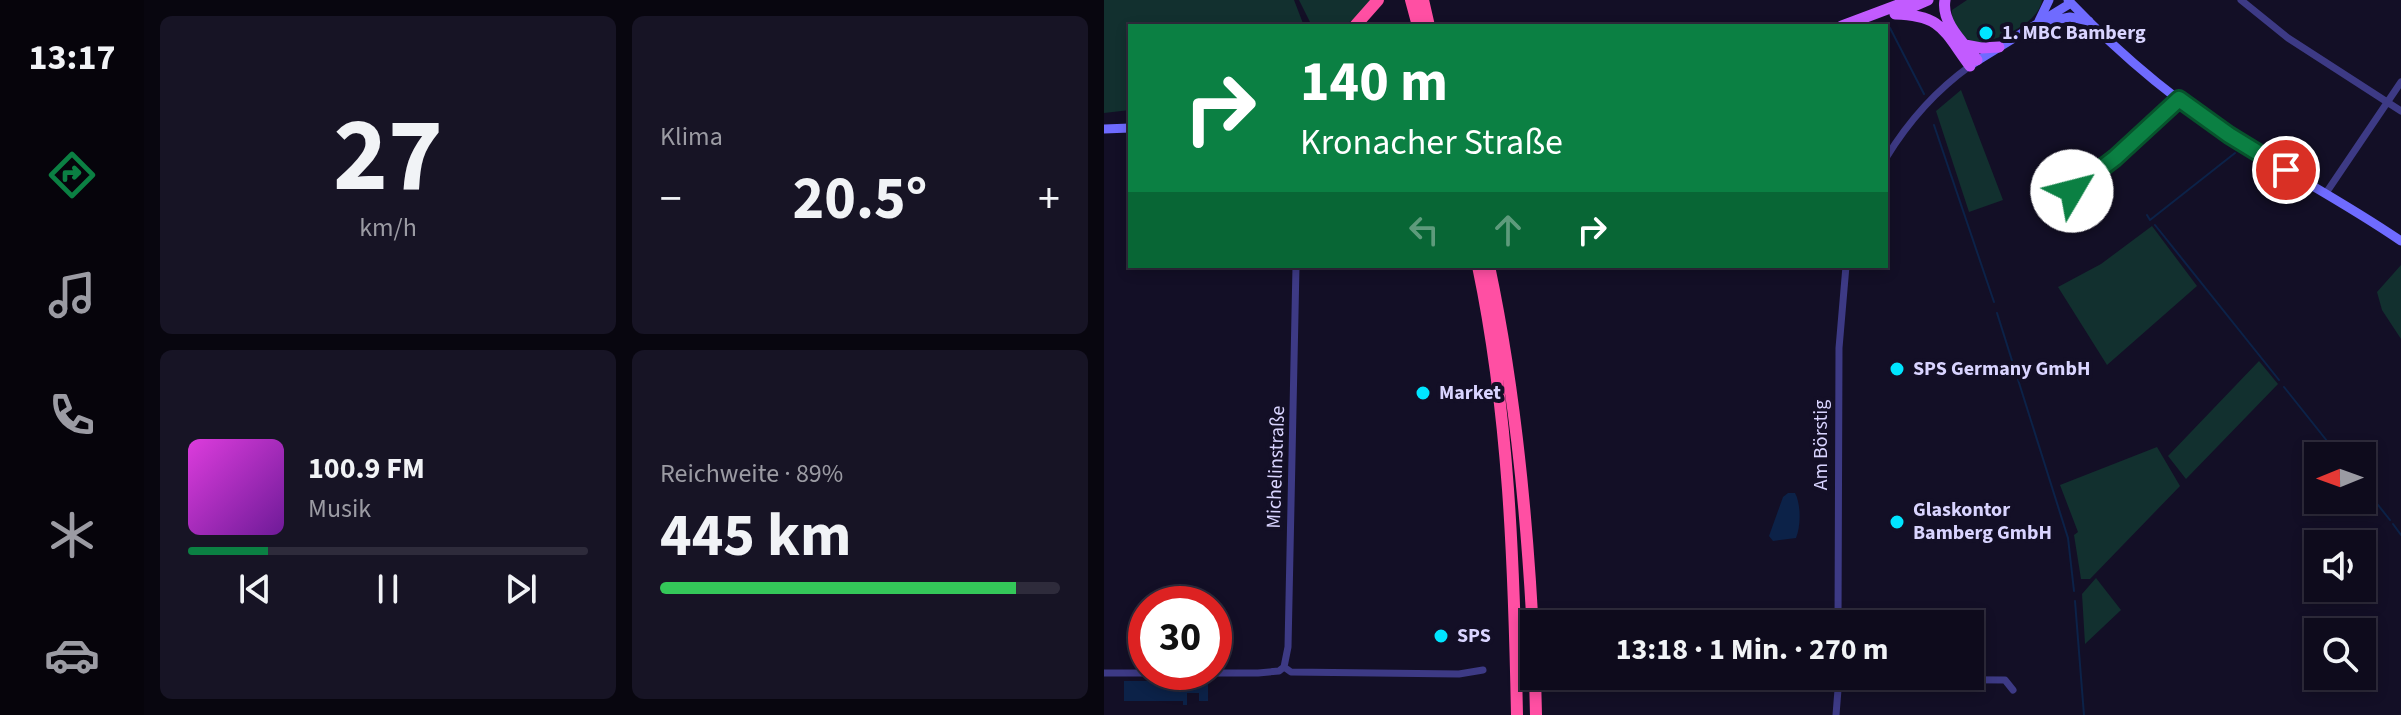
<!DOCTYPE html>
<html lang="de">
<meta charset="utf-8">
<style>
body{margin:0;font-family:"Source Sans 3",sans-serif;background:#171425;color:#f1f3f6;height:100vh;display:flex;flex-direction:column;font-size:30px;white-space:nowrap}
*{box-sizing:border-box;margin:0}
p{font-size:26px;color:#9b9ba3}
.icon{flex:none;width:44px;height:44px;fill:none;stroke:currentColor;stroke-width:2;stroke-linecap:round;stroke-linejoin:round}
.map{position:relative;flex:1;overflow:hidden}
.sheet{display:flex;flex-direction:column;gap:16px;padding:16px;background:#08060f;width:960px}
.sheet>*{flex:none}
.hud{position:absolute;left:24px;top:24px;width:760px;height:244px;border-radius:0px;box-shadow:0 4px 12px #0003,0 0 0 2px #2e2b3b;background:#0b8043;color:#fff;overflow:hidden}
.needle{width:52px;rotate:269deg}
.buttons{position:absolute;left:1200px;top:442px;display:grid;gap:16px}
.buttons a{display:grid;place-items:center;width:72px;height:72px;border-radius:0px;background:#0e0b1c;box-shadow:0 4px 12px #0003,0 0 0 2px #2e2b3b;font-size:40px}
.speed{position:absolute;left:24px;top:586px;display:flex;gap:16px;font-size:40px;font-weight:700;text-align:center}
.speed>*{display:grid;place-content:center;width:104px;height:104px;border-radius:50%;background:#0e0b1c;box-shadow:0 4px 12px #0003,0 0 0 2px #2e2b3b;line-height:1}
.speed .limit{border:12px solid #d22;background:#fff;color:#111}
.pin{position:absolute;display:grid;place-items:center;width:68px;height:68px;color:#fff;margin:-34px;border:4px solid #fff;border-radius:50%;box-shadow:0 2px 8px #0007}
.me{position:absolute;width:88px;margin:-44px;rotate:53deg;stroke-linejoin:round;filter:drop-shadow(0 0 6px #0008)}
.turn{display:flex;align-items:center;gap:28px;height:168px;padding:0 40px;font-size:36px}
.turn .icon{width:104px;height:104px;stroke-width:2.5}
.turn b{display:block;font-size:56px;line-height:68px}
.lanes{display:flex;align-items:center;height:76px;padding:0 40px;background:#0003;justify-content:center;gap:40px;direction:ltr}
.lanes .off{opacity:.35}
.big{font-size:60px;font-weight:700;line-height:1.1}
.sheet .widget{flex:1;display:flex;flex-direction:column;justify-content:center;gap:12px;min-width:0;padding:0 28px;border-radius:12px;background:#171425}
.sheet .dial{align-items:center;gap:0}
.dial b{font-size:104px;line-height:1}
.song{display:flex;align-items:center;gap:24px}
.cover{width:96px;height:96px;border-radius:12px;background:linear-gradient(135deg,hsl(300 70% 55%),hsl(280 70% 35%))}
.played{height:8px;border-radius:4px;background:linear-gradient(90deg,#0b8043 20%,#2e2b3b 20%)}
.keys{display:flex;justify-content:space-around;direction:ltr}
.heat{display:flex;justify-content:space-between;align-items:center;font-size:44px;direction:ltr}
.charge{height:12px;border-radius:6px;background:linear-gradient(90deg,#34c759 89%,#2e2b3b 0)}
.sheet .tiles{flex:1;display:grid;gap:16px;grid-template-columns:repeat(2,1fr)}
.trip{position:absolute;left:416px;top:610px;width:464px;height:80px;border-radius:0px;background:#0e0b1c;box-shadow:0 4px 12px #0003,0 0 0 2px #2e2b3b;font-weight:700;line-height:80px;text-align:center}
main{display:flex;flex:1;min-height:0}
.dock{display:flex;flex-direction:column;width:144px;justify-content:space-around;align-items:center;background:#06040b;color:#9b9ba3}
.dock .icon{width:56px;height:56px}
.dock .current{color:#0b8043}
.dock b{font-size:36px;color:#f1f3f6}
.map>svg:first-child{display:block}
.green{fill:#12302f}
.water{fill:#0c2248}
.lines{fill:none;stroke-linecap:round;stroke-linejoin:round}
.stream{stroke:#0c2248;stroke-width:2}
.street{stroke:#3d3a85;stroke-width:7}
.secondary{stroke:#6f6bff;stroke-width:9}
.primary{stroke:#c25bff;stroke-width:11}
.highway{stroke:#ff4fa3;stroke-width:12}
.route-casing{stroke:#07532c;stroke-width:20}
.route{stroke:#0b8043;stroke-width:14}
.poi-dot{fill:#00e5ff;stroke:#130f26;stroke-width:3}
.labels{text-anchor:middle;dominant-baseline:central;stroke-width:8;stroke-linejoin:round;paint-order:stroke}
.poi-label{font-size:20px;font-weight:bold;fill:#d9d4ff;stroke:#130f26;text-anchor:start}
.street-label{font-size:20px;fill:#d9d4ff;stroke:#130f26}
</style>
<main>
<nav class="dock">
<b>13:17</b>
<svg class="icon current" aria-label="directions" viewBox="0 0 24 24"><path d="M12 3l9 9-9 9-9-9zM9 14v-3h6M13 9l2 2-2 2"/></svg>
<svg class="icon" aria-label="music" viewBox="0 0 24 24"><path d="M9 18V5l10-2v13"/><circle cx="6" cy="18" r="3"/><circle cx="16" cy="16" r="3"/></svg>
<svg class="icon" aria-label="phone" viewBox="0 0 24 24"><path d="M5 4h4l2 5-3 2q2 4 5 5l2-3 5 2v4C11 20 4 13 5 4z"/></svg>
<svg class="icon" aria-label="climate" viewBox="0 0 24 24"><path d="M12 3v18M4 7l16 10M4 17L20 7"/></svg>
<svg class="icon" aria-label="car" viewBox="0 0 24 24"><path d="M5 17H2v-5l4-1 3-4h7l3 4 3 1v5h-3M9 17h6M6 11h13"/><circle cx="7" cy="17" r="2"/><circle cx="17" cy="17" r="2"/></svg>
</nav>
<section class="sheet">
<div class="tiles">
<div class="widget dial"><b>27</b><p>km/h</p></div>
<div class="widget"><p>Klima</p>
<div class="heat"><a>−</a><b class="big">20.5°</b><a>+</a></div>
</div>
<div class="widget">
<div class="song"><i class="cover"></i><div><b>100.9 FM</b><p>Musik</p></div></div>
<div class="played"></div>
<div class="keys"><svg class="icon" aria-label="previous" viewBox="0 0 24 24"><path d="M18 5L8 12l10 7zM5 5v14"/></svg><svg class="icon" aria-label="pause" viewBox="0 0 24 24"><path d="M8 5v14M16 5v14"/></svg><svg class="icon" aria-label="next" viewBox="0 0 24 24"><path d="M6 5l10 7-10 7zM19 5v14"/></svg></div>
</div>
<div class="widget"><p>Reichweite · 89%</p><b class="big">445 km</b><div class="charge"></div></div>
</div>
</section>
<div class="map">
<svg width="1297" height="715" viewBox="0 0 1297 715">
<rect width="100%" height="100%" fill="#130f26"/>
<path class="green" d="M0,0H190L200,26H26V110L0,113Z
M195,0H267C249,27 239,26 208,26Z
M863,0H938C935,23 896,39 875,43C859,41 847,26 848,10Z
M857,90L899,200L865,212L832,111Z
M1048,226L1093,286L1003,365L954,287L997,264Z
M1297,265V339L1278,310L1273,292Z
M1155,361L1174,384L1082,479L1064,456Z
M1053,447L1076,486L986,579H977L970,535L974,532L956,485Z
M992,578L1017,610L981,644L978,594Z"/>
<path class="water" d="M684,493H691C697,504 697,526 692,538L669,541L665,536L679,497Z
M20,681H104V701H95V693H83V705H79V701H20Z"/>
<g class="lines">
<path class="stream" d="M786,28L820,94
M830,125L890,302
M1043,215L1046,220L1131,153
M1051,225L1175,380
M893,313L964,538L970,591
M1180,387L1235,456
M1258,485L1286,520
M1289,524L1297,535
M971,601L980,715"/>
<path class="street" d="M1137,0L1184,38L1297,111
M782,158C804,122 831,91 866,66
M961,180L968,191L1011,158L1075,99
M1222,193L1297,82
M734,624L735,348L742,266
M180,667L184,647L192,266
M0,673H154L175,671L180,667L187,672L355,674L379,670
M735,679L901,680L909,690
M732,715L735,677"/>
<path class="secondary" d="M964,0C1017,56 1080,108 1145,148C1195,179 1248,207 1297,241
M935,21L945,0
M940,22L966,17L985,21
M868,64L967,3
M0,129L26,128"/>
<path class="primary" d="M841,0C837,23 860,43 873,60
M801,10L824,0
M791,14C838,15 840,31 866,66
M738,26L807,0
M861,45L877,48L895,47"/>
<path class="highway" d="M307,0L314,26
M319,0L325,26
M251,26L274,0
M374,266C405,414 410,564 413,715
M385,266C412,393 424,523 430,653
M431,676L432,715"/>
</g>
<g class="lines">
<defs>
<path id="route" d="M968,191L1011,158L1075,99L1125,135L1182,170"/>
</defs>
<use href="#route" class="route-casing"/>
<use href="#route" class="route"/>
</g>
<g class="poi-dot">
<circle cx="882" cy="33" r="8"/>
<circle cx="793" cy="369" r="8"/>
<circle cx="319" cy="393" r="8"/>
<circle cx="793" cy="522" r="8"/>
<circle cx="337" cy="636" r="8"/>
</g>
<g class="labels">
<g class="poi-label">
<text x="898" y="33">1. MBC Bamberg</text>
<text x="809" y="369">SPS Germany GmbH</text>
<text x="335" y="393">Market</text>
<text x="809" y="510">Glaskontor<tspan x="809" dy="23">Bamberg GmbH</tspan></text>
<text x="353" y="636">SPS</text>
</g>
<g class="street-label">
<text transform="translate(717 445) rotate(-90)">Am Börstig</text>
<text transform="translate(172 467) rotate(-88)">Michelinstraße</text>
</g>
</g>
</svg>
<div class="buttons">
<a><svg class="needle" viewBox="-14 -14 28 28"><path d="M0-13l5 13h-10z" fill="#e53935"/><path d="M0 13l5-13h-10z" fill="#9b9ba3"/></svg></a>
<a><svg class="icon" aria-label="sound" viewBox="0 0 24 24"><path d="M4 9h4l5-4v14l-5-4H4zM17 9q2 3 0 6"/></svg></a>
<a><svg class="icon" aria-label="search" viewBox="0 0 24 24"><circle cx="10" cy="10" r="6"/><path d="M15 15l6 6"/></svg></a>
</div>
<div class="speed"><div class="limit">30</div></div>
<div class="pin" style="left:1182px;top:170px;background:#d93025"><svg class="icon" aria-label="arrive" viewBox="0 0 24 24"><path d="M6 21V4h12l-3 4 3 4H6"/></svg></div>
<svg class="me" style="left:968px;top:191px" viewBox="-20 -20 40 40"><circle r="19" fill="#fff"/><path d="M0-13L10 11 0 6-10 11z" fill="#0b8043"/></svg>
<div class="trip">13:18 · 1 Min. · 270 m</div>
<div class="hud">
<div class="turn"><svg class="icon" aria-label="right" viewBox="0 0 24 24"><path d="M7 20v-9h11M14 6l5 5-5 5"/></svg><div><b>140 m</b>Kronacher Straße</div></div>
<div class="lanes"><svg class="icon off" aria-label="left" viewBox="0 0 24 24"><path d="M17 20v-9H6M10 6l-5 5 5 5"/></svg><svg class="icon off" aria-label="ahead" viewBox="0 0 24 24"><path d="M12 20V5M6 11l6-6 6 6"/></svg><svg class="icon" aria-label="right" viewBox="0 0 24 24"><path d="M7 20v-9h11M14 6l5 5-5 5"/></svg></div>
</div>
</div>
</main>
